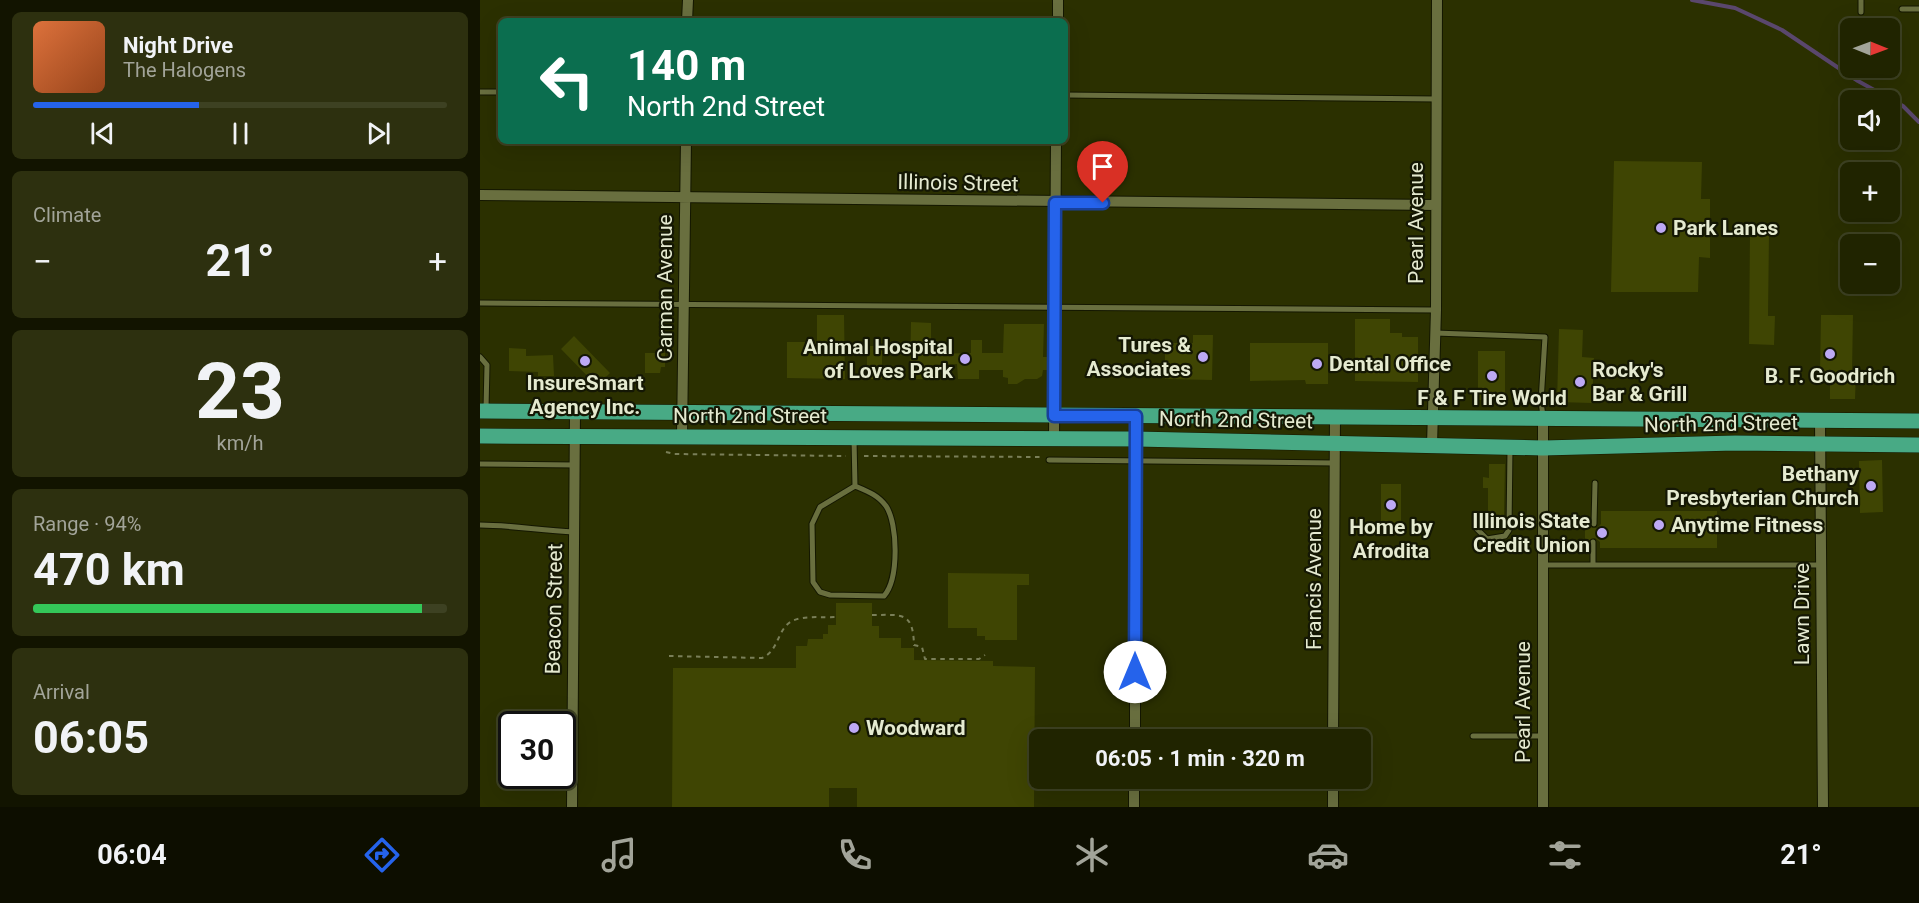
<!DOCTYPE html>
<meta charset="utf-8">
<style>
body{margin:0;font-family:Roboto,sans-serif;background:#2d300f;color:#f1f3f6;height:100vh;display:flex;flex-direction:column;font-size:22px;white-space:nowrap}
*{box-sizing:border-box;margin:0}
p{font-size:20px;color:#a2a499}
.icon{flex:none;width:33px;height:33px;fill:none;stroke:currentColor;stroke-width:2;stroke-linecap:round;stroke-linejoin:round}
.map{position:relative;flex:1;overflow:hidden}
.panel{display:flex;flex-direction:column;gap:12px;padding:12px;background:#121400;width:480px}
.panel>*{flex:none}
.guide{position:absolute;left:18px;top:18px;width:570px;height:126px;border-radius:9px;box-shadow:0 6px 24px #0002,0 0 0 2px #3d4122;background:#0b6e4f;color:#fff;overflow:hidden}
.needle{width:39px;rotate:91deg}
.controls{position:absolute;left:1360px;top:18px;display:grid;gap:12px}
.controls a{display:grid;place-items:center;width:60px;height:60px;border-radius:9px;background:#202400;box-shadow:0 6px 24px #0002,0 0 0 2px #3d4122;font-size:30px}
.speed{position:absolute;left:18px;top:711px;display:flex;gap:12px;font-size:30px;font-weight:700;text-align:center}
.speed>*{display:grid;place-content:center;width:78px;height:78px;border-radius:50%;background:#202400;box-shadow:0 6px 24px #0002,0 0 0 2px #3d4122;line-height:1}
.speed .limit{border:3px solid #111;border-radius:9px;background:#fff;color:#111}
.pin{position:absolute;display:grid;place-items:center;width:51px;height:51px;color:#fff;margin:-62px -26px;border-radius:50% 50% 50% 0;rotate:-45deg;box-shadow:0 0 6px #0007}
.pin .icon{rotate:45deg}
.me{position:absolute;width:66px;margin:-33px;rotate:0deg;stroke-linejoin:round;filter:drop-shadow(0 0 4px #0008)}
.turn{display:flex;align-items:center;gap:21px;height:126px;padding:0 30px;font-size:27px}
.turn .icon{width:78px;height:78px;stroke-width:2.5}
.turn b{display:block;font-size:42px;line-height:51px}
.big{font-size:45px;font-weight:700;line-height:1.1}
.panel .tile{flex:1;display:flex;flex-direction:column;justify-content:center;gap:9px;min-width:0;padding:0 21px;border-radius:9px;background:#2d300f}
.panel .dial{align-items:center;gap:0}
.dial b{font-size:78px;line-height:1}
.song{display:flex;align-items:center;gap:18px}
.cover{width:72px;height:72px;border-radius:9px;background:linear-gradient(135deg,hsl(20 70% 55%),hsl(20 70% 35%))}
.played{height:6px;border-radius:3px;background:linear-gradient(90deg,#2563eb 40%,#3d4122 40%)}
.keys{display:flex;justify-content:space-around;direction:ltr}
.heat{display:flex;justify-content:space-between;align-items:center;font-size:33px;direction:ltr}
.charge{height:9px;border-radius:4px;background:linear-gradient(90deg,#34c759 94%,#3d4122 0)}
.trip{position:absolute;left:549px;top:729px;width:342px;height:60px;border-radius:9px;background:#202400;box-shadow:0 6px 24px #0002,0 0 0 2px #3d4122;font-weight:700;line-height:60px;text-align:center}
.tab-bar{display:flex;height:96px;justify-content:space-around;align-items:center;background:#0d0e00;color:#a2a499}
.tab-bar .icon{width:42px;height:42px}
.tab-bar .active{color:#2563eb}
.tab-bar b{font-size:27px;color:#f1f3f6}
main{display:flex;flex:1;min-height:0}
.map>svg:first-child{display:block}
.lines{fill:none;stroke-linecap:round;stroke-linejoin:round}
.stream{stroke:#5a476d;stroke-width:4}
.building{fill:#3f4503}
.service-casing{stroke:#141701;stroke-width:7}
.minor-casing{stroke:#141701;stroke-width:12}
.primary-casing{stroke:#141701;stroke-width:16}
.path{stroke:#7a7f58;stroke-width:2;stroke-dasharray:4.5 4.5;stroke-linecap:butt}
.service{stroke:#696f3f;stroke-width:5}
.minor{stroke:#696f3f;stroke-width:10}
.primary{stroke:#48aa85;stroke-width:15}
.route-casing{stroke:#184099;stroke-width:15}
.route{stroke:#2563eb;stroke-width:10}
.poi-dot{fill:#bda9f5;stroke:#141704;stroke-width:2}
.labels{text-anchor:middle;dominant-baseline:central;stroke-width:4.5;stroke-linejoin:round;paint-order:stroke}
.street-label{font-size:21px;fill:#e5ead0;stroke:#141704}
.poi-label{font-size:21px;font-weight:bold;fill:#e5ead0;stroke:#141704;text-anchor:start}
</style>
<main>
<section class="panel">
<div class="tile">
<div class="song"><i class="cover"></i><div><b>Night Drive</b><p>The Halogens</p></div></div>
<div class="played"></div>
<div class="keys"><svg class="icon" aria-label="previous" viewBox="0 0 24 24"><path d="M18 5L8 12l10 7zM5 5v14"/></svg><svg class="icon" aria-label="pause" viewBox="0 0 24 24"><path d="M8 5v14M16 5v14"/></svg><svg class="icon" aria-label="next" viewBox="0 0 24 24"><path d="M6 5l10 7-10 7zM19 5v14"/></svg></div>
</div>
<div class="tile"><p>Climate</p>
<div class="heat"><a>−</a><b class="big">21°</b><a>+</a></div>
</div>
<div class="tile dial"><b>23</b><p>km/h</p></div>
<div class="tile"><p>Range · 94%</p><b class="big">470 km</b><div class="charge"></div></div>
<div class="tile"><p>Arrival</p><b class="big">06:05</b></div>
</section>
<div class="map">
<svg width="1439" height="807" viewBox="0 0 1439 807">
<rect width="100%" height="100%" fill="#2b3000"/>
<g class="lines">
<path class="stream" d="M1212,0L1255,8L1302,30L1378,81L1423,106L1439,122"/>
</g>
<path class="building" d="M1134,161L1222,162L1221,199H1230V258L1219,257L1218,292H1131Z
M1270,233L1289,234L1288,316H1295L1294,345L1269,344Z
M337,315H364L365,379L307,378V342H337Z
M1341,315H1373L1372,373H1376L1375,399H1350V372H1340Z
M875,319H910V333H922V337H938V382L875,381Z
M431,322L451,323V354L491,353V340H502V353H523L524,324H564L563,357H567V370H563L562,376L557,379H545L537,384H528V378L523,377V370H499V379H478L477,364L451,365L450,379H430Z
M1079,329L1103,330L1102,357L1114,358L1112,403L1077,402Z
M713,335H733L732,380L685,379V343H713Z
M94,336L130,373L117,386L81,349Z
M770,343H848V384H826L825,380L770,381Z
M387,346H402V379H387Z
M29,348L46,349V356L73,355L74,376H58V372L29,371Z
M998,351H1025V401L998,400Z
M165,353H185V367H181L180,373H165Z
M1402,460L1403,512L1380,513L1379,461Z
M1009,464H1025L1024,517H1008V488H1003V477L1009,478Z
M901,484H921V526H901Z
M1121,511H1237V548H1120V542L1115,538L1105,542V524H1109L1112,528H1117L1121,524Z
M468,573L549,574V585H537V640H505V636H497V628H468Z
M356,603H392V626H399V638H421V648H434V660L513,661V666L555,667L554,807H377V788H349V807H192L193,668H316V646H327L328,639H343V634H348V625H356Z"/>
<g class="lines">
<defs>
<path id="service" d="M1381,0V12
M1422,9H1439
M0,92H21
M585,95L957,99
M0,303L955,310
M955,333L1065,337L1061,402L1063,416
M0,357L7,365L6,409
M374,439L375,486L340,507L332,524L333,582L340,592L350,595L404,596C419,579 418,524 406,506C398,495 387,491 375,486
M569,460L854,463
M0,464L95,465
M1114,524L1115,483
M0,525C32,525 62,531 94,532
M997,529L1007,539L1025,536L1029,530L1030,448
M1063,565H1341
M1113,565V542
M993,736H1063"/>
<path id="minor" d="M207,21L208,0
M578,21V0
M0,195L956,205
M1340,420L1343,807
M202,436L206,141
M574,439L576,141
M952,445L956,310L957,0
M655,740V416
M853,740L855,418
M654,778V807
M92,807L95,412
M853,807V778
M1063,807V418"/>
<path id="primary" d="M0,411L1439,421
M0,436L656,439L1063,448L1255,443L1439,445"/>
</defs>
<use href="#service" class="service-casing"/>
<use href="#minor" class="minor-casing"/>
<use href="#primary" class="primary-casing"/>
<path class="path" d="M186,452L194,454L366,456
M384,456L561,457
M392,615C422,615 433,611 434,645L442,647L445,659H499L505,655
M189,656L282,658C299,651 297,629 312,621C325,615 343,618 356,617"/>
<use href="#service" class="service"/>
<use href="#minor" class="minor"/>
<use href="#primary" class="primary"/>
</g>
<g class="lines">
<defs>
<path id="route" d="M623,203H575L574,416H656L655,672"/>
</defs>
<use href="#route" class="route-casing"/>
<use href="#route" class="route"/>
</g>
<g class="poi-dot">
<circle cx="1181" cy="228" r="6"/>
<circle cx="1350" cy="354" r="6"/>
<circle cx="723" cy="357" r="6"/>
<circle cx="485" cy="359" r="6"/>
<circle cx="105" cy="361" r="6"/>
<circle cx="837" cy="364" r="6"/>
<circle cx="1012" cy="376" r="6"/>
<circle cx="1100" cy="382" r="6"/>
<circle cx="1391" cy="486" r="6"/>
<circle cx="911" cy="505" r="6"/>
<circle cx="1179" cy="525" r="6"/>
<circle cx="1122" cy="533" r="6"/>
<circle cx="374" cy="728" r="6"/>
</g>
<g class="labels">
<g class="street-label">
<text transform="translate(478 183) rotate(1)">Illinois Street</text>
<text transform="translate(936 223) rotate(-90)">Pearl Avenue</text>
<text transform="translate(185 288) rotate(-90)">Carman Avenue</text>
<text x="270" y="416">North 2nd Street</text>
<text transform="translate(756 420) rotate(1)">North 2nd Street</text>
<text transform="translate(1241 424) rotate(-1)">North 2nd Street</text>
<text transform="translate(834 579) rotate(-90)">Francis Avenue</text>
<text transform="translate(74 609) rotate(-89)">Beacon Street</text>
<text transform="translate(1322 614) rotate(-90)">Lawn Drive</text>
<text transform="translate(1043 702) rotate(-90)">Pearl Avenue</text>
</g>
<g class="poi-label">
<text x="1193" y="228">Park Lanes</text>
<text x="711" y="345" text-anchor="end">Tures &amp;<tspan x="711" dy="24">Associates</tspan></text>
<text x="473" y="347" text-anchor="end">Animal Hospital<tspan x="473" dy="24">of Loves Park</tspan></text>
<text x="849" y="364">Dental Office</text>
<text x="1112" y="370">Rocky's<tspan x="1112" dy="24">Bar &amp; Grill</tspan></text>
<text x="1350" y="376" text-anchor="middle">B. F. Goodrich</text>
<text x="105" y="383" text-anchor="middle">InsureSmart<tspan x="105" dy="24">Agency Inc.</tspan></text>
<text x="1012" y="398" text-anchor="middle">F &amp; F Tire World</text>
<text x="1379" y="474" text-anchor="end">Bethany<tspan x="1379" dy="24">Presbyterian Church</tspan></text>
<text x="1110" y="521" text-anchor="end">Illinois State<tspan x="1110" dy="24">Credit Union</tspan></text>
<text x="1191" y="525">Anytime Fitness</text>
<text x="911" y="527" text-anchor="middle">Home by<tspan x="911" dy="24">Afrodita</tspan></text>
<text x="386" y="728">Woodward</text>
</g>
</g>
</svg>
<div class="controls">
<a><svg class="needle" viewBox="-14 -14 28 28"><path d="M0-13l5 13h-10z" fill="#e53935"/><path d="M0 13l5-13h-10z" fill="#a2a499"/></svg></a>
<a><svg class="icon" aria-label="sound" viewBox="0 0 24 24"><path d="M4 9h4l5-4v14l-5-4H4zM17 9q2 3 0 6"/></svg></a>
<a>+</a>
<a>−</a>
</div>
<div class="speed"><div class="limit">30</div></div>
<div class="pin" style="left:623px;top:203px;background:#d93025"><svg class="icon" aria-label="arrive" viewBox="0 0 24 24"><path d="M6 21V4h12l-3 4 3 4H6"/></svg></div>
<svg class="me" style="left:655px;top:672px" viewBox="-20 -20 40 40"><circle r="19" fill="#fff"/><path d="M0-13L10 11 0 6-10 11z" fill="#2563eb"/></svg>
<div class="trip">06:05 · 1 min · 320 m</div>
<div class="guide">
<div class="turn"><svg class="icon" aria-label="left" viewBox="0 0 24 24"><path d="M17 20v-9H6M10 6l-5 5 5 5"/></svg><div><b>140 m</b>North 2nd Street</div></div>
</div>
</div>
</main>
<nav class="tab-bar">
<b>06:04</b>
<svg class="icon active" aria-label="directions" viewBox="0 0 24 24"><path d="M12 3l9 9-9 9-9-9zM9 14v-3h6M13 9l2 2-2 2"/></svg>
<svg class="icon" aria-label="music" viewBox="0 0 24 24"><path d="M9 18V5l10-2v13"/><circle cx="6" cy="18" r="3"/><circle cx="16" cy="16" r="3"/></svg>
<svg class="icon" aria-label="phone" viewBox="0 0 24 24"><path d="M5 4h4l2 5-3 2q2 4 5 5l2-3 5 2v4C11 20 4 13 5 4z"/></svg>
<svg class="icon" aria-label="climate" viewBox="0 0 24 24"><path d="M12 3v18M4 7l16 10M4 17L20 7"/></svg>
<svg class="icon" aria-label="car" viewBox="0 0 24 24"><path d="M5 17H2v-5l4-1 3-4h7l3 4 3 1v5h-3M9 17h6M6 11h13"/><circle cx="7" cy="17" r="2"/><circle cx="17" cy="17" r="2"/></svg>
<svg class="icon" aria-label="filters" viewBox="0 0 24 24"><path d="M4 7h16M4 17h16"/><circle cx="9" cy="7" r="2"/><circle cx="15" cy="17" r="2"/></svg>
<b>21°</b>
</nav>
